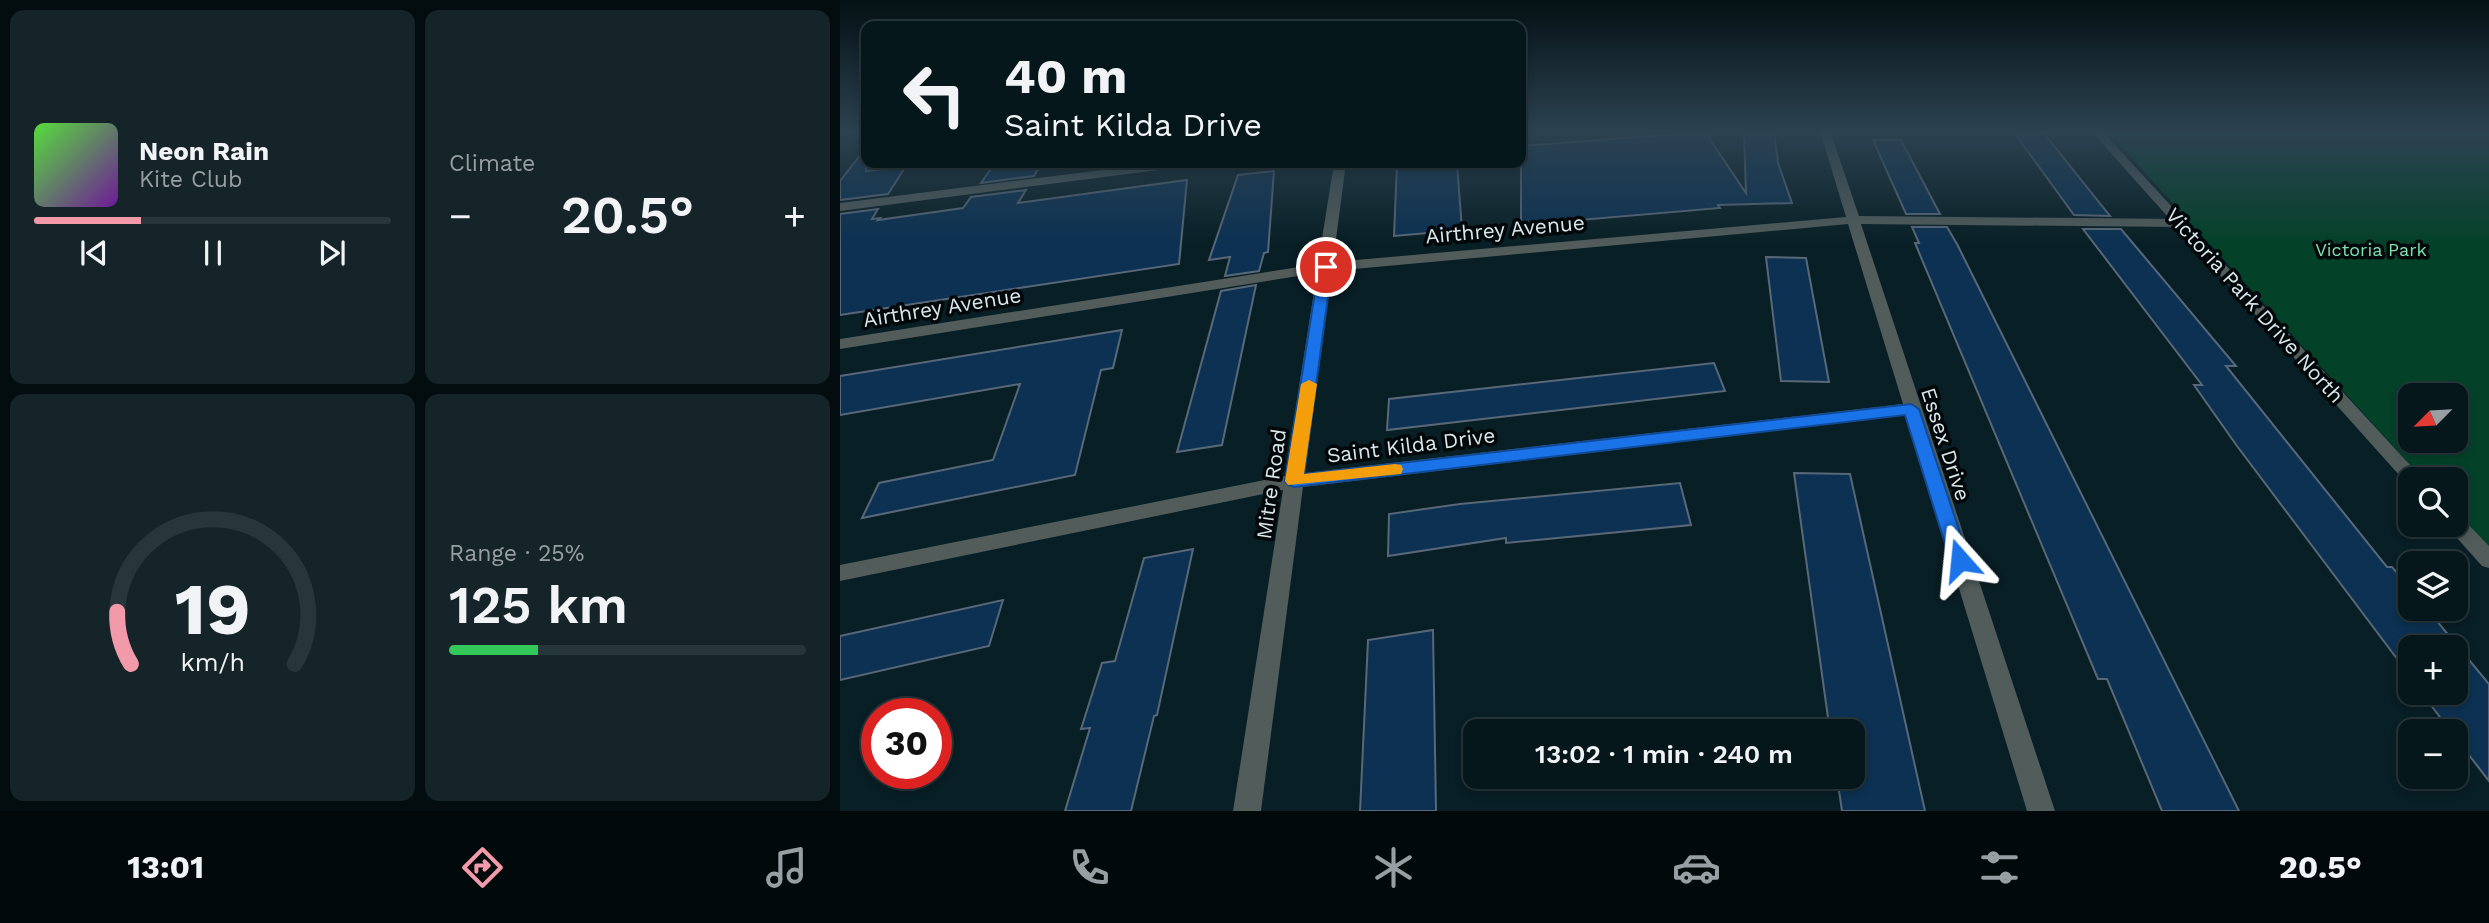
<!DOCTYPE html>
<meta charset="utf-8">
<style>
body{margin:0;font-family:"Work Sans",sans-serif;background:#142429;color:#f1f3f6;height:100vh;display:flex;flex-direction:column;font-size:26px;white-space:nowrap}
*{box-sizing:border-box;margin:0}
p{font-size:23px;color:#989fa3}
.icon{flex:none;width:38px;height:38px;fill:none;stroke:currentColor;stroke-width:2;stroke-linecap:round;stroke-linejoin:round}
.map{position:relative;flex:1;overflow:hidden}
.panel{display:flex;flex-direction:column;gap:10px;padding:10px;background:#030d0f;width:840px}
.panel>*{flex:none}
.banner{position:absolute;left:21px;top:21px;width:665px;height:147px;border-radius:14px;box-shadow:0 4px 10px #0003,0 0 0 2px #27363b;background:#06171c;color:#f1f3f6;overflow:hidden}
.needle{width:46px;rotate:246deg}
.controls{position:absolute;left:1558px;top:383px;display:grid;gap:14px}
.controls a{display:grid;place-items:center;width:70px;height:70px;border-radius:14px;background:#06171c;box-shadow:0 4px 10px #0003,0 0 0 2px #27363b;font-size:35px}
.speed{position:absolute;left:21px;top:698px;display:flex;gap:14px;font-size:35px;font-weight:700;text-align:center}
.speed>*{display:grid;place-content:center;width:91px;height:91px;border-radius:50%;background:#06171c;box-shadow:0 4px 10px #0003,0 0 0 2px #27363b;line-height:1}
.speed .limit{border:10px solid #d22;background:#fff;color:#111}
.pin{position:absolute;display:grid;place-items:center;width:60px;height:60px;color:#fff;margin:-30px;border:4px solid #fff;border-radius:50%;box-shadow:0 2px 7px #0007}
.me{position:absolute;width:77px;margin:-38px;rotate:342deg;stroke-linejoin:round;filter:drop-shadow(0 0 5px #0008)}
.turn{display:flex;align-items:center;gap:24px;height:147px;padding:0 28px;font-size:32px}
.turn .icon{width:91px;height:91px;stroke-width:2.5}
.turn b{display:block;font-size:49px;line-height:60px}
.big{font-size:52px;font-weight:600;line-height:1.1}
.panel .card{flex:1;display:flex;flex-direction:column;justify-content:center;gap:10px;min-width:0;padding:0 24px;border-radius:14px;background:#142429}
.panel .dial{align-items:center;gap:0}
.dial svg{height:182px;overflow:visible;fill:none;stroke:#27363b;stroke-width:7;stroke-linecap:round;text-anchor:middle}
.dial text{fill:#f1f3f6;stroke:none}
.song{display:flex;align-items:center;gap:21px}
.cover{width:84px;height:84px;border-radius:10px;background:linear-gradient(135deg,hsl(110 70% 55%),hsl(280 70% 35%))}
.played{height:7px;border-radius:4px;background:linear-gradient(90deg,#f39aaa 30%,#27363b 30%)}
.keys{display:flex;justify-content:space-around;direction:ltr}
.heat{display:flex;justify-content:space-between;align-items:center;font-size:38px;direction:ltr}
.charge{height:10px;border-radius:5px;background:linear-gradient(90deg,#34c759 25%,#27363b 0)}
.panel .tiles{flex:1;display:grid;gap:10px;grid-template-columns:repeat(2,1fr)}
.trip{position:absolute;left:623px;top:719px;width:402px;height:70px;border-radius:14px;background:#06171c;box-shadow:0 4px 10px #0003,0 0 0 2px #27363b;font-weight:600;line-height:70px;text-align:center}
.menu{display:flex;height:112px;justify-content:space-around;align-items:center;background:#02090b;color:#989fa3}
.menu .icon{width:49px;height:49px}
.menu .active{color:#f39aaa}
.menu b{font-size:32px;color:#f1f3f6}
main{display:flex;flex:1;min-height:0}
.map>svg:first-child{display:block}
.green{fill:#044129;fill-rule:evenodd}
.building{fill:#0c3152;stroke:#596878;stroke-width:2}
.lines{fill:none;stroke-linecap:round;stroke-linejoin:round}
.minor{fill:#515c5b;fill-rule:evenodd}
.tertiary{fill:#515c5b;fill-rule:evenodd}
.route{fill:#1a73e8;stroke:#114b97;stroke-width:2}
.slow{fill:#f59e0b}
.labels{text-anchor:middle;dominant-baseline:central;stroke-width:7;stroke-linejoin:round;paint-order:stroke}
.far-park-label{font-size:18px;fill:#7ce2b0;stroke:#02070a}
.street-label{font-size:21px;fill:#dae7eb;stroke:#02070a}
</style>
<main>
<section class="panel">
<div class="tiles">
<div class="card">
<div class="song"><i class="cover"></i><div><b>Neon Rain</b><p>Kite Club</p></div></div>
<div class="played"></div>
<div class="keys"><svg class="icon" aria-label="previous" viewBox="0 0 24 24"><path d="M18 5L8 12l10 7zM5 5v14"/></svg><svg class="icon" aria-label="pause" viewBox="0 0 24 24"><path d="M8 5v14M16 5v14"/></svg><svg class="icon" aria-label="next" viewBox="0 0 24 24"><path d="M6 5l10 7-10 7zM19 5v14"/></svg></div>
</div>
<div class="card"><p>Climate</p>
<div class="heat"><a>−</a><b class="big">20.5°</b><a>+</a></div>
</div>
<div class="card dial"><svg viewBox="0 0 100 80">
<path d="M14 69A42 42 0 1 1 86 69"/>
<path d="M14 69A42 42 0 0 1 8 46" stroke="#f39aaa"/>
<text x="50" y="56" font-size="32" font-weight="700">19</text>
<text x="50" y="72" font-size="11">km/h</text>
</svg></div>
<div class="card"><p>Range · 25%</p><b class="big">125 km</b><div class="charge"></div></div>
</div>
</section>
<div class="map">
<svg width="1649" height="811" viewBox="0 0 1649 811">
<rect width="100%" height="100%" fill="#081f25"/>
<path class="green" d="M1267,131H1649V553L1615,516V480L1583,479ZM1570,396H1615V441H1570Z"/>
<path class="building" d="M904,131H934L938,163L952,203L878,205L880,208L681,225V146L865,132L906,193Z
M1173,131H1202L1270,216L1234,215Z
M1033,140H1061L1100,214H1066Z
M26,148V171L66,166L48,194L0,200V181Z
M155,163H202L194,176L141,183Z
M557,163H617L622,230L554,236Z
M434,171L428,252L424,253L419,271L385,276L390,257L369,260L398,175Z
M347,180L339,264L0,315V214L38,209L32,219L40,218L38,220L123,208L131,197L186,190L178,203Z
M1072,227H1107L1117,244L1399,811H1322L1267,679H1258L1075,243H1079Z
M1243,229H1281L1396,366H1386L1547,567H1552L1570,588V609H1587L1649,684V781L1615,737V732H1611L1582,693H1615V648H1570V676L1397,446L1354,385H1362Z
M926,257L966,258L989,382L941,381Z
M416,285L382,445L337,452L381,291Z
M282,330L273,368L261,370L235,475L22,518L39,483L153,460L180,384L0,415V376Z
M874,363L885,391L547,430L549,399Z
M954,473L1010,474L1085,811H1002L997,777H1013V732H990Z
M840,483L851,525L666,543V538L548,556L549,514L620,504Z
M353,549L317,715L314,716L291,811H225L250,728L241,729L262,663L275,661L304,558Z
M163,600L149,646L0,680V636Z
M593,630L596,811H520L528,640Z"/>
<g class="lines">
<path class="minor" d="M980,131H990L1019,216L1340,219L1347,223L1340,227L1021,224L1215,811H1187L1066,415L463,487L421,811H393L443,490L0,581V565L445,476L477,273L0,349V339L478,264L494,163H506L493,262L1006,217ZM1008,224L1063,404L465,473L492,271Z
M317,163H348L342,167L0,211V203Z"/>
<path class="tertiary" d="M1251,131H1262L1584,480H1570L1568,485Z
M1615,516L1622,518L1649,546V568L1642,566L1608,528L1606,525H1615Z"/>
</g>
<linearGradient id="sky" x2="0" y2="1"><stop stop-color="#041114"/><stop offset="0.54" stop-color="#2c4251"/><stop offset="1" stop-color="#2c4251" stop-opacity="0"/></linearGradient>
<rect width="1649" height="244" fill="url(#sky)"/>
<path class="route" d="M486,264L492,267L464,474L1071,404L1079,409L1129,560L1120,567L1110,560L1065,415L454,487L448,485L445,481L479,267Z"/>
<path class="slow" d="M469,380L477,384L464,474L555,464L561,465L563,469L561,474L448,485L445,481L461,384Z"/>
<g class="labels">
<g class="far-park-label">
<text x="1531" y="249">Victoria Park</text>
</g>
<g class="street-label">
<text transform="translate(665 229) rotate(-5)">Airthrey Avenue</text>
<text transform="translate(1415 305) rotate(48)">Victoria Park Drive North</text>
<text transform="translate(102 307) rotate(-9)">Airthrey Avenue</text>
<text transform="translate(1106 444) rotate(72)">Essex Drive</text>
<text transform="translate(571 445) rotate(-7)">Saint Kilda Drive</text>
<text transform="translate(431 484) rotate(-82)">Mitre Road</text>
</g>
</g>
</svg>
<div class="controls">
<a><svg class="needle" viewBox="-14 -14 28 28"><path d="M0-13l5 13h-10z" fill="#e53935"/><path d="M0 13l5-13h-10z" fill="#989fa3"/></svg></a>
<a><svg class="icon" aria-label="search" viewBox="0 0 24 24"><circle cx="10" cy="10" r="6"/><path d="M15 15l6 6"/></svg></a>
<a><svg class="icon" aria-label="layers" viewBox="0 0 24 24"><path d="M12 4l9 5-9 5-9-5zM3 14l9 5 9-5"/></svg></a>
<a>+</a>
<a>−</a>
</div>
<div class="speed"><div class="limit">30</div></div>
<div class="pin" style="left:486px;top:267px;background:#d93025"><svg class="icon" aria-label="arrive" viewBox="0 0 24 24"><path d="M6 21V4h12l-3 4 3 4H6"/></svg></div>
<svg class="me" style="left:1120px;top:560px" viewBox="-20 -20 40 40"><path d="M0-17L14 15 0 8-14 15z" fill="#1a73e8" stroke="#fff" stroke-width="4"/></svg>
<div class="trip">13:02 · 1 min · 240 m</div>
<div class="banner">
<div class="turn"><svg class="icon" aria-label="left" viewBox="0 0 24 24"><path d="M17 20v-9H6M10 6l-5 5 5 5"/></svg><div><b>40 m</b>Saint Kilda Drive</div></div>
</div>
</div>
</main>
<nav class="menu">
<b>13:01</b>
<svg class="icon active" aria-label="directions" viewBox="0 0 24 24"><path d="M12 3l9 9-9 9-9-9zM9 14v-3h6M13 9l2 2-2 2"/></svg>
<svg class="icon" aria-label="music" viewBox="0 0 24 24"><path d="M9 18V5l10-2v13"/><circle cx="6" cy="18" r="3"/><circle cx="16" cy="16" r="3"/></svg>
<svg class="icon" aria-label="phone" viewBox="0 0 24 24"><path d="M5 4h4l2 5-3 2q2 4 5 5l2-3 5 2v4C11 20 4 13 5 4z"/></svg>
<svg class="icon" aria-label="climate" viewBox="0 0 24 24"><path d="M12 3v18M4 7l16 10M4 17L20 7"/></svg>
<svg class="icon" aria-label="car" viewBox="0 0 24 24"><path d="M5 17H2v-5l4-1 3-4h7l3 4 3 1v5h-3M9 17h6M6 11h13"/><circle cx="7" cy="17" r="2"/><circle cx="17" cy="17" r="2"/></svg>
<svg class="icon" aria-label="filters" viewBox="0 0 24 24"><path d="M4 7h16M4 17h16"/><circle cx="9" cy="7" r="2"/><circle cx="15" cy="17" r="2"/></svg>
<b>20.5°</b>
</nav>
